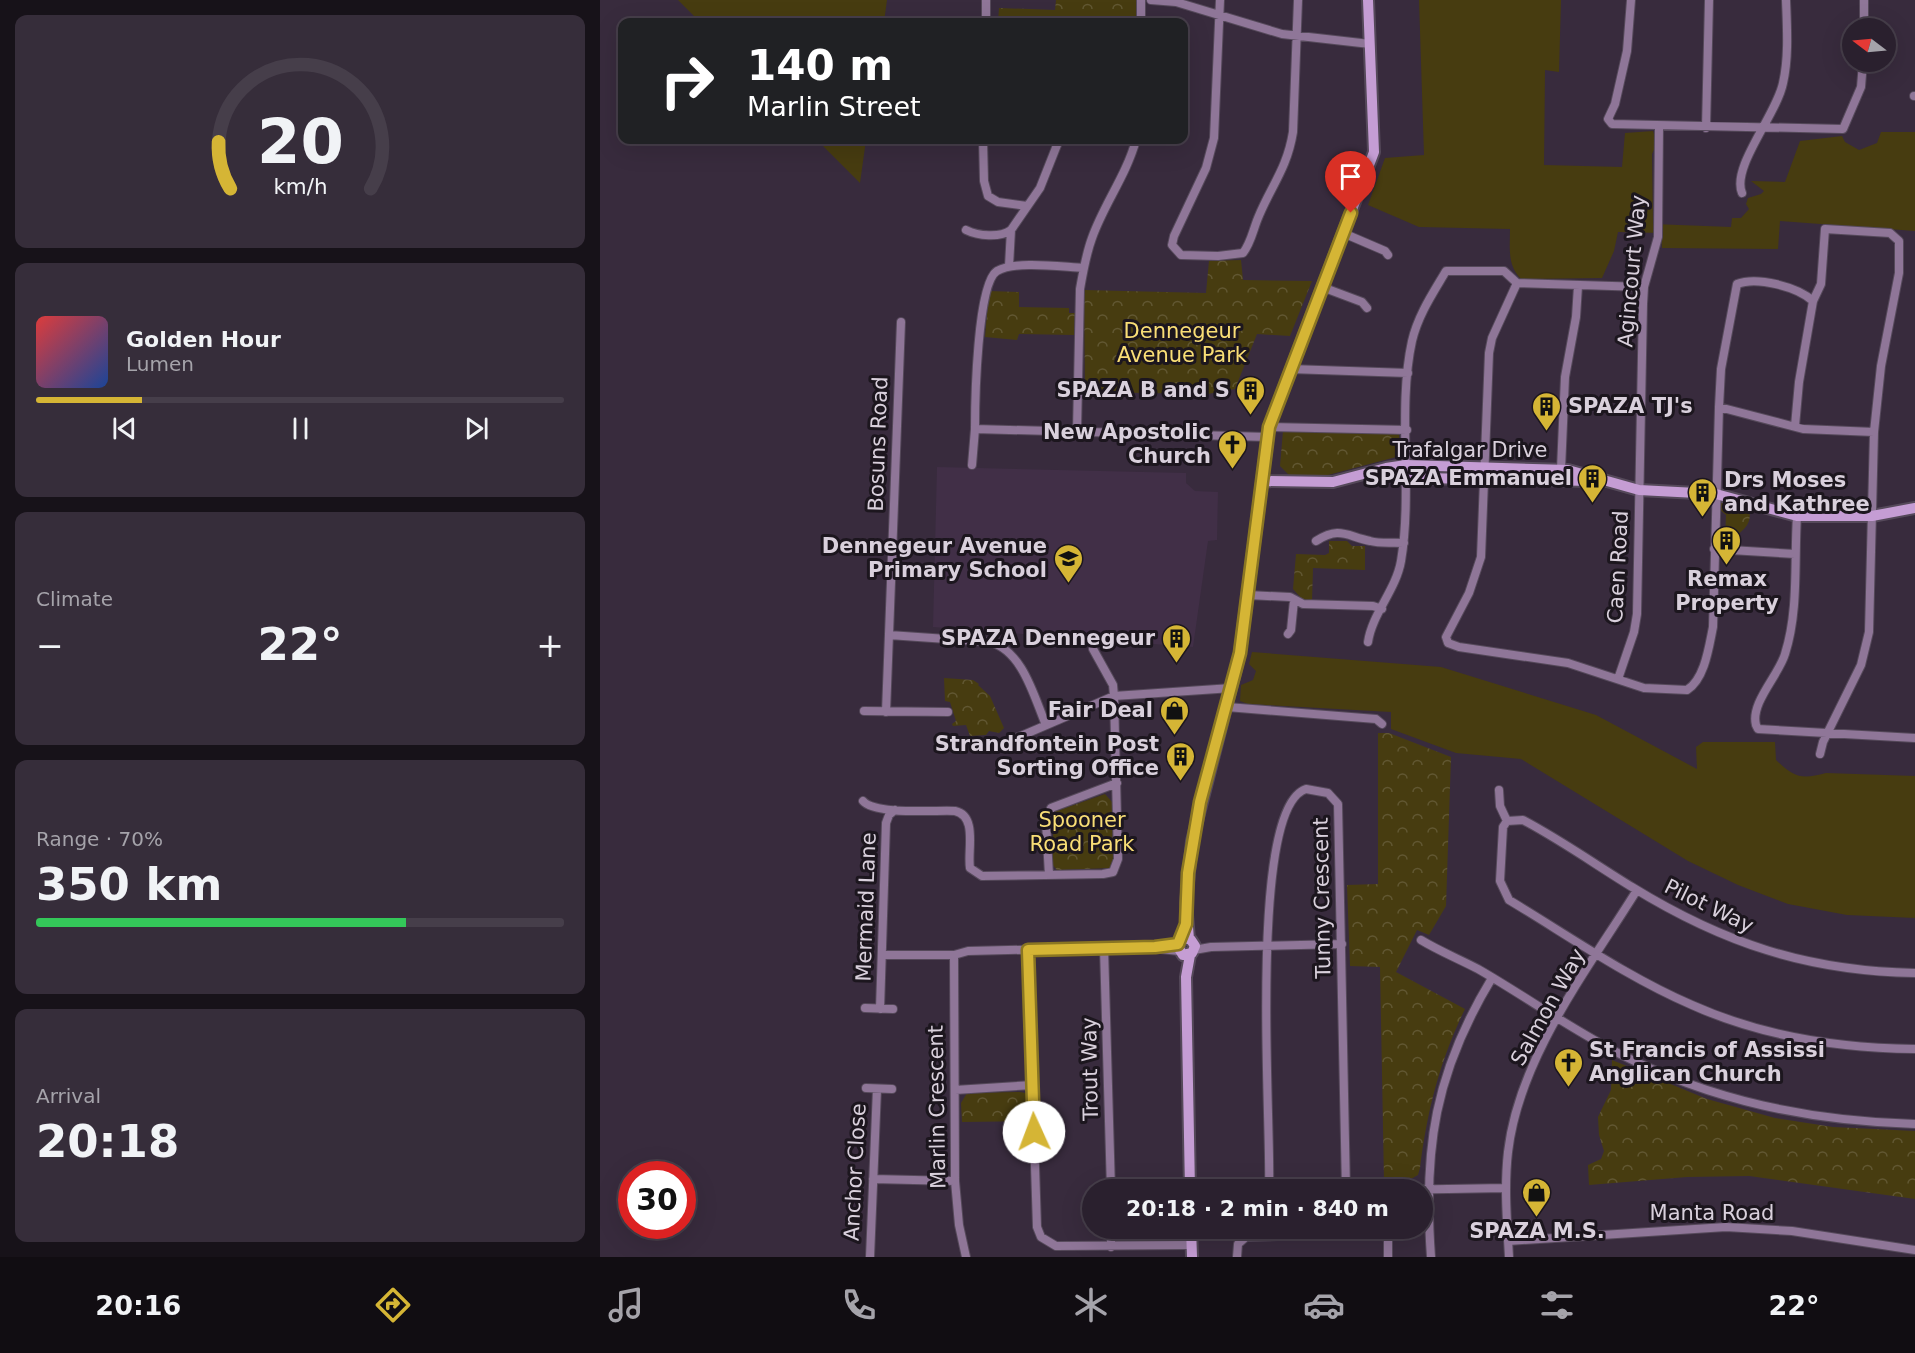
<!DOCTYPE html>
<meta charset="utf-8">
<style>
body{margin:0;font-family:"DejaVu Sans",sans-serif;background:#362d3a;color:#f1f3f6;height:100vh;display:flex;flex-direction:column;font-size:22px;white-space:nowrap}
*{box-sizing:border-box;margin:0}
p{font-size:20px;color:#a5a3aa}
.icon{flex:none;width:33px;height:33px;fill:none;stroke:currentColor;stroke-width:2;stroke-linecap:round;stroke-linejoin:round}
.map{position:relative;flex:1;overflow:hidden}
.panel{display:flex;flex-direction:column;gap:15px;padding:15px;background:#171219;width:600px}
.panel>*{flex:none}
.guide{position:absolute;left:18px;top:18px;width:570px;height:126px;border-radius:12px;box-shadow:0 6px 24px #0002,0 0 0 2px #463e4a;background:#202124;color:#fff;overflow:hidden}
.needle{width:39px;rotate:286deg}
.controls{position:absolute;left:1242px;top:18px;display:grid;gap:12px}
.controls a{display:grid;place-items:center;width:54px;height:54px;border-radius:50%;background:#2a202e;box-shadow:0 6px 24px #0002,0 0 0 2px #463e4a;font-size:30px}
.speed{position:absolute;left:18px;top:1161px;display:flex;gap:12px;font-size:30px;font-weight:700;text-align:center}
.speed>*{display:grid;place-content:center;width:78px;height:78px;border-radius:50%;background:#2a202e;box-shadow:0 6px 24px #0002,0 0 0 2px #463e4a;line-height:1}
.speed .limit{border:9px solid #d22;background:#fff;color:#111}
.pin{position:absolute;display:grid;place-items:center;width:51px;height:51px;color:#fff;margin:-62px -26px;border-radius:50% 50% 50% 0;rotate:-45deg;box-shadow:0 0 6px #0007}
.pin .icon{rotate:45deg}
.me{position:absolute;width:66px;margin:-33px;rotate:358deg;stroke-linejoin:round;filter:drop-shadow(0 0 4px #0008)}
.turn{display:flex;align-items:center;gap:21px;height:126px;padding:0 30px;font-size:27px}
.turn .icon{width:78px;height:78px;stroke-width:2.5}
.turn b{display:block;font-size:42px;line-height:51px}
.big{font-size:45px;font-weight:600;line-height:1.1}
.panel .tile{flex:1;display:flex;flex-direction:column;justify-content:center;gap:9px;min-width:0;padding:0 21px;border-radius:12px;background:#362d3a}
.panel .dial{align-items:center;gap:0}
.dial svg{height:156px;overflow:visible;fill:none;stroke:#463e4a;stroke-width:7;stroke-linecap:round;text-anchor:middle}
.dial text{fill:#f1f3f6;stroke:none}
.song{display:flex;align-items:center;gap:18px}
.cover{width:72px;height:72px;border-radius:9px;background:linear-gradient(135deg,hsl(0 70% 55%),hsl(220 70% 35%))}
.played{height:6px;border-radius:3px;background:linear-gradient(90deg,#d5b535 20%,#463e4a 20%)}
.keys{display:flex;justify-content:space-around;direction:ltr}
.heat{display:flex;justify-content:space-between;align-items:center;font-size:33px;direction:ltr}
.charge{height:9px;border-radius:4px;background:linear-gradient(90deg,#34c759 70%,#463e4a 0)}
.trip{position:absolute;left:482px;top:1179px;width:351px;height:60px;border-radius:30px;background:#2a202e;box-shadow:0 6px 24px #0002,0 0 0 2px #463e4a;font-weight:600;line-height:60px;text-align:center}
.menu{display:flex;height:96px;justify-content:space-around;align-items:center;background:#110d12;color:#a5a3aa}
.menu .icon{width:42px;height:42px}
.menu .active{color:#d5b535}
.menu b{font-size:27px;color:#f1f3f6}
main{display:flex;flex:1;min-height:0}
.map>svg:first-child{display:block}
.built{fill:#412f47}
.grass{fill:#473c10}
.park{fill:url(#park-crowns)}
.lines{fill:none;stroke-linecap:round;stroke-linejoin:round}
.street-casing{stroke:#55495a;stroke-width:10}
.secondary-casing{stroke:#55495a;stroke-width:14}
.street{stroke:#8f7698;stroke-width:8}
.secondary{stroke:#c59dd4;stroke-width:10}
.route-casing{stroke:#8a7622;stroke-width:15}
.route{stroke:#d5b535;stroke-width:10}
.labels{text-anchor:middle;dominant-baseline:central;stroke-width:6;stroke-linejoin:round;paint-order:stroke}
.street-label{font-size:21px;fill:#d9d0dc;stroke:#1c161e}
.park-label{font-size:21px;fill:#f9de76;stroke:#1c161e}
.poi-label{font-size:21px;font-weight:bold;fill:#d9d0dc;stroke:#1c161e;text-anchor:end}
</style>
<main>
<section class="panel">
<div class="tile dial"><svg viewBox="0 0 100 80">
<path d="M14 69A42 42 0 1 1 86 69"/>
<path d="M14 69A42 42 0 0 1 8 45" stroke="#d5b535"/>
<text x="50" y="56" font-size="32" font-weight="700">20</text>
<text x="50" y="72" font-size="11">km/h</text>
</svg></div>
<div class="tile">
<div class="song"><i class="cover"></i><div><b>Golden Hour</b><p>Lumen</p></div></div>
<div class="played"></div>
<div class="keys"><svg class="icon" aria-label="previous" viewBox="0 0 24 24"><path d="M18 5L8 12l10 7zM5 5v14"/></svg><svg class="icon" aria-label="pause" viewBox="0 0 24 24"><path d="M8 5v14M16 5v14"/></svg><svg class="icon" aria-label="next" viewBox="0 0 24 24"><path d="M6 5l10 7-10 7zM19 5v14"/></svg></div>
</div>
<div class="tile"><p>Climate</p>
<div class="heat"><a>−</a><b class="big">22°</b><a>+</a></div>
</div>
<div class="tile"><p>Range · 70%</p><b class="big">350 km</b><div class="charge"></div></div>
<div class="tile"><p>Arrival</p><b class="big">20:18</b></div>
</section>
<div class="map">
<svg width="1315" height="1257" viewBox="0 0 1315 1257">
<defs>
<pattern id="park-crowns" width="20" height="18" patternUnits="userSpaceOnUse" patternTransform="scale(1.5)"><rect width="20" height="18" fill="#473c10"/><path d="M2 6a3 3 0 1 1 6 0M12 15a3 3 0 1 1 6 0" fill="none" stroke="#615732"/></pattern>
</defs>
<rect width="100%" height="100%" fill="#382b3d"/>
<path class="built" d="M337,467L586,473V483L595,491L618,492L617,540L608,541L593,647L333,627Z"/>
<path class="grass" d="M78,0H287L284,22H100Z
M819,0H961L959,72L945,70L944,165L1022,167L1025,133L1053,131L1057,143L1052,154L1053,224L1131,227L1132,218H1141L1149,209L1146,204L1148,198L1161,194L1164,191L1151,181L1185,182L1200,141L1242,136L1245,142L1259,150L1277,143L1281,132H1315V231L1180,221L1178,249L1062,248L1061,233L1018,232L1014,251L1002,278L921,279C907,265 910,248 910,229L819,227L768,205L785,158L824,155Z
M217,140H266L260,183Z
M652,652L841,667L996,715L1097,769L1096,747L1103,742H1175L1176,760C1194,777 1201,780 1226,773L1315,776V918L1247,915L1188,904L1138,885L1088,861L921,759L856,753L791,729V712L648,704L640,701L641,685L653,680L656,671L649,664Z"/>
<path class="park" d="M456,0H537V22H398L399,8L455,10Z
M641,260L643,280L712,281L690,336L657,334L635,389L608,394L485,392L484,290L606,293L609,261Z
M389,291L419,292V307L469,308V313H475L474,335L419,334L417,340L385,337Z
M683,431L799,433L800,451L796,457L728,475H689L680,466Z
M1121,503L1149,511C1154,528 1133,537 1121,546L1119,543L1125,538L1126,515L1119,509Z
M729,541H747L752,546H765V570L713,568L712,601L702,599L693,589L696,554L725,555L729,553Z
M344,678L373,680L379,684L378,685L390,696L404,728L399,733L389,731L386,735L370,736L366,725L353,726L352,724L356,721L350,702L345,701Z
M778,733H789L851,757L846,906L829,935L817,930L796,972L865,1009C840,1060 827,1111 820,1168L818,1175L809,1180L784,1181L780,967L750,966L747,885L778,884Z
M505,794L512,802L513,860L510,868L457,870L452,864L454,812Z
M1012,1060L1107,1099L1175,1118L1233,1127L1315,1131V1199L1149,1176L1087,1177L989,1185L988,1165L1001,1159L1004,1151L999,1135L998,1117L1011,1090Z
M420,1092L425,1093L428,1100L429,1121L362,1122L361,1103L367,1093Z"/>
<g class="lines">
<defs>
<path id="street" d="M551,0L576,2L682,34L770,44
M620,0L614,138L606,168L574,236L572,245L581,255L618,256L643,253C651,243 653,230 658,218C671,186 687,169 693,132L698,0
M1031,0L1027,51L1015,104L1008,119L1012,124L1243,129L1261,87L1263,62
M386,22V0
M541,22V0
M1264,28V0
M1314,96H1315
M1106,128L1109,0
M383,140L384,181L388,196L398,202L427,206
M1142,193C1131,167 1177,114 1183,83C1189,57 1187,27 1186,0
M366,230C378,236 400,238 411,230
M743,233L785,251L788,255
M409,266L411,230L440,188L459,140
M484,268C462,267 416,260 397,271C377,283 375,403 375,429L668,437
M917,283L892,338L889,353L881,557L869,593L846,637L848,643L859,647L968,663L1044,688L1087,690C1105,679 1109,646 1113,627L1119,407L1203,429L1274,432L1269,632L1261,665L1223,742L1220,754
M722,287L762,302L767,308
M690,369L808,373
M1119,407L1121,369L1137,284C1157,276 1198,287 1213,301
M1195,426L1199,382L1213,301L1221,284L1225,229L1290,233L1299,241V273L1281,366L1274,432
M669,427L807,430
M477,431L480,289C483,272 486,254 492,238C504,204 526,176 536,140
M372,465L375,429
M961,469L965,377L976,317L978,286
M1197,516C1194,561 1199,610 1185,654C1179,675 1150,703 1156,725L1158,729L1315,738
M716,541C740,526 746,536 770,541C781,544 793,542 804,543
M1114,549L1195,554
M648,595L690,597L703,604L773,606L782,609
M688,634L691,630L694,600
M289,635L390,642C423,651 434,697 446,725
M768,642C772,614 796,590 801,561C813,490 797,409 812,341C818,315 833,293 846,271H904L917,283L1044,287
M1018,679L1034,632L1037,614L1043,304L1044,287L1058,237L1059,127
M627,707L776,719L782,724
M264,711L348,712
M286,712L301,322
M393,748L514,696L632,688
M516,767L547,766
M899,790L900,806L907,821
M263,801C275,815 335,810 355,811C378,816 367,851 370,868L382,876L503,874L513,872L518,859L514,696L513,685L493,649
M449,875L446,822L451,808L517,783
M821,940C839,951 859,959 878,969C925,996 969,1028 1018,1053C1112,1101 1210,1121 1315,1124
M504,948L511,1190
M428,950L437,1227L441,1237L456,1246L591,1245
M594,950L611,947L742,944
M282,955H354L368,951L543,947L579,951
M354,955L355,1181L359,1225L366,1257
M1315,973C1207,971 1123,943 1032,887C996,865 961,840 923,820L907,821L903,827L900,881L909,900C969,936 1027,977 1092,1005C1161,1036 1239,1048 1315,1049
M265,1008L293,1009
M280,1009L286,823L289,815L295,810
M266,1088L292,1089
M355,1090L433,1085
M273,1179L355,1181
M669,1190C672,1128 647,808 706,789L728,793L738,804L746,1190
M791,1190L905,1188
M908,1241L1126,1227L1192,1231L1315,1250
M511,1247V1228
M270,1257L277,1089
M637,1257L638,1244L646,1237L780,1233L788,1239V1257
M831,1257C823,1148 835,1072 892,978
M909,1257C907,1221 904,1187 908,1152C919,1057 988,969 1037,890"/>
<path id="secondary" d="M776,472L816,478L994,481
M663,481L733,482L786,468L806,465L968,470L1039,490L1116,494L1197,516H1272L1315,508
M589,939L586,903L592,841L640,653L669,427L774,152L768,0
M580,941L586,938L591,940L595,946L592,953L583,955L578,947L586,924
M590,955L586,977L590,1190
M591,1228L592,1257"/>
</defs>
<use href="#street" class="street-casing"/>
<use href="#secondary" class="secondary-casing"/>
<use href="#street" class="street"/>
<use href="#secondary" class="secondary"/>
</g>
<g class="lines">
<defs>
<path id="route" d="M434,1132L428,950L555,947L578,944L586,924L588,873L600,802L640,653L669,427L751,213"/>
</defs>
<use href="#route" class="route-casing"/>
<use href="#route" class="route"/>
</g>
<defs>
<symbol id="building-pin" viewBox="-11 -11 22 30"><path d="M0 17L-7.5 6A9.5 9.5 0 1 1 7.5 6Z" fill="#d5b535" stroke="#1c161e"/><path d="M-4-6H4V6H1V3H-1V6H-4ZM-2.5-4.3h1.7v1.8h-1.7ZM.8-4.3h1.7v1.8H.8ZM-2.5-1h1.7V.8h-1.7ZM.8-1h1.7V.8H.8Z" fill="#111"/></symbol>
<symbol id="church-pin" viewBox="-11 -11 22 30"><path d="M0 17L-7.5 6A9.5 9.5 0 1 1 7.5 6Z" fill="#d5b535" stroke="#1c161e"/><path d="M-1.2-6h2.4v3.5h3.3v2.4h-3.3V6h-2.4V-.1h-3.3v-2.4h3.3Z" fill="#111"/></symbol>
<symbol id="school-pin" viewBox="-11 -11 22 30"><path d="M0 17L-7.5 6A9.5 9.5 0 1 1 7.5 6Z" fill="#d5b535" stroke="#1c161e"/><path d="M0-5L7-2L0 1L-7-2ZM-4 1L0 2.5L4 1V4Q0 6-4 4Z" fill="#111"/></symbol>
<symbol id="shop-pin" viewBox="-11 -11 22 30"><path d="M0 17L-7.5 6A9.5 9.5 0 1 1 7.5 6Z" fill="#d5b535" stroke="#1c161e"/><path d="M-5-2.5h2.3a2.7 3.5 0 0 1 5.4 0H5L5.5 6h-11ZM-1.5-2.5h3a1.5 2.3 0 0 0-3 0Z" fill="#111"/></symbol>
</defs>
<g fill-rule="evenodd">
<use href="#building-pin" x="634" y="374" width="33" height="45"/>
<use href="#building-pin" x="930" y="390" width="33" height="45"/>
<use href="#church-pin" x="616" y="428" width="33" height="45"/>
<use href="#building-pin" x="976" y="462" width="33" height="45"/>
<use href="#building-pin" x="1086" y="476" width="33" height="45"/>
<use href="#building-pin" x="1110" y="524" width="33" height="45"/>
<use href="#school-pin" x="452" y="542" width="33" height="45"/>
<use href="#building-pin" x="560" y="622" width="33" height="45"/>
<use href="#shop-pin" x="558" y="694" width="33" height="45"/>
<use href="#building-pin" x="564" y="740" width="33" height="45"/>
<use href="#church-pin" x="952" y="1046" width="33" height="45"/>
<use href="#shop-pin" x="920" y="1176" width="33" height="45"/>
</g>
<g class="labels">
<g class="street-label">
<text transform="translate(1032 271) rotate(-85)">Agincourt Way</text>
<text transform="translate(278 444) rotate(-88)">Bosuns Road</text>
<text x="870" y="450">Trafalgar Drive</text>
<text transform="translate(1018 567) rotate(-87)">Caen Road</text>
<text transform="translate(722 898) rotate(-91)">Tunny Crescent</text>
<text transform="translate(1109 906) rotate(26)">Pilot Way</text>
<text transform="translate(266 907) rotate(-88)">Mermaid Lane</text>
<text transform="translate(948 1007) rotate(-61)">Salmon Way</text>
<text transform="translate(490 1069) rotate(-91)">Trout Way</text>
<text transform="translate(337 1107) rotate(-91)">Marlin Crescent</text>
<text transform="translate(255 1172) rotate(-87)">Anchor Close</text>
<text x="1112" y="1213">Manta Road</text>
</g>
<g class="park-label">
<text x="582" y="331">Dennegeur<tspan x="582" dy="24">Avenue Park</tspan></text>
<text x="482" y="820">Spooner<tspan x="482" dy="24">Road Park</tspan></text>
</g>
<g class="poi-label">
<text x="630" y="390">SPAZA B and S</text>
<text x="968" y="406" text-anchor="start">SPAZA TJ's</text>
<text x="611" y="432">New Apostolic<tspan x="611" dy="24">Church</tspan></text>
<text x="972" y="478">SPAZA Emmanuel</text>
<text x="1124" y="480" text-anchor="start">Drs Moses<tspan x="1124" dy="24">and Kathree</tspan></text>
<text x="447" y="546">Dennegeur Avenue<tspan x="447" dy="24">Primary School</tspan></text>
<text x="1127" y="579" text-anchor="middle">Remax<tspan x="1127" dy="24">Property</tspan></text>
<text x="555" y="638">SPAZA Dennegeur</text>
<text x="553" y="710">Fair Deal</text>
<text x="559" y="744">Strandfontein Post<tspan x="559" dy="24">Sorting Office</tspan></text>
<text x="989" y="1050" text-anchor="start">St Francis of Assissi<tspan x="989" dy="24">Anglican Church</tspan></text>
<text x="937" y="1231" text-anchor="middle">SPAZA M.S.</text>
</g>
</g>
</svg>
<div class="controls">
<a><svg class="needle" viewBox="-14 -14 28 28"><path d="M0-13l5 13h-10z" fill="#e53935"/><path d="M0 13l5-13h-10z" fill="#a5a3aa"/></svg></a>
</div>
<div class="speed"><div class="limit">30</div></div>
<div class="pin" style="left:751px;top:213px;background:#d93025"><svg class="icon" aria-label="arrive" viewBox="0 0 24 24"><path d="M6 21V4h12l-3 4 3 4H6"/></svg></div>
<svg class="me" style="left:434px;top:1132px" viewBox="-20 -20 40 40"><circle r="19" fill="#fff"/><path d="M0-13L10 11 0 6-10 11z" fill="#d5b535"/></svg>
<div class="trip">20:18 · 2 min · 840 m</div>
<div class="guide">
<div class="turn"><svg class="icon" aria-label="right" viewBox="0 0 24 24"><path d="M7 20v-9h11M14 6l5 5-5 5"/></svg><div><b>140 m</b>Marlin Street</div></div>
</div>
</div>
</main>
<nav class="menu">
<b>20:16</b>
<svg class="icon active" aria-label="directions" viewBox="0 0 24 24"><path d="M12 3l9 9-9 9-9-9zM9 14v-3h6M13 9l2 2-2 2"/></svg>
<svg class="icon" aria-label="music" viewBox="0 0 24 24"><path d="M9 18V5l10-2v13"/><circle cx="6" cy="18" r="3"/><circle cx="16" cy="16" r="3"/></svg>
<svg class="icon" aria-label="phone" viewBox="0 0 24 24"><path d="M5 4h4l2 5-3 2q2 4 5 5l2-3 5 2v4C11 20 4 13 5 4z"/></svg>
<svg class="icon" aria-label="climate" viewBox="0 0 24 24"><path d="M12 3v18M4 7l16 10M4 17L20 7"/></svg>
<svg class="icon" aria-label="car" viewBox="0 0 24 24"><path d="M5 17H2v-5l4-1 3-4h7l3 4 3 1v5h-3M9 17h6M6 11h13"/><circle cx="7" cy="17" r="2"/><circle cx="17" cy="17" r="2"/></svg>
<svg class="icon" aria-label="filters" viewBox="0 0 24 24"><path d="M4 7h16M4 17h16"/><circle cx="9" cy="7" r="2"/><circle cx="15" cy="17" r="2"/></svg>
<b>22°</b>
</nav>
